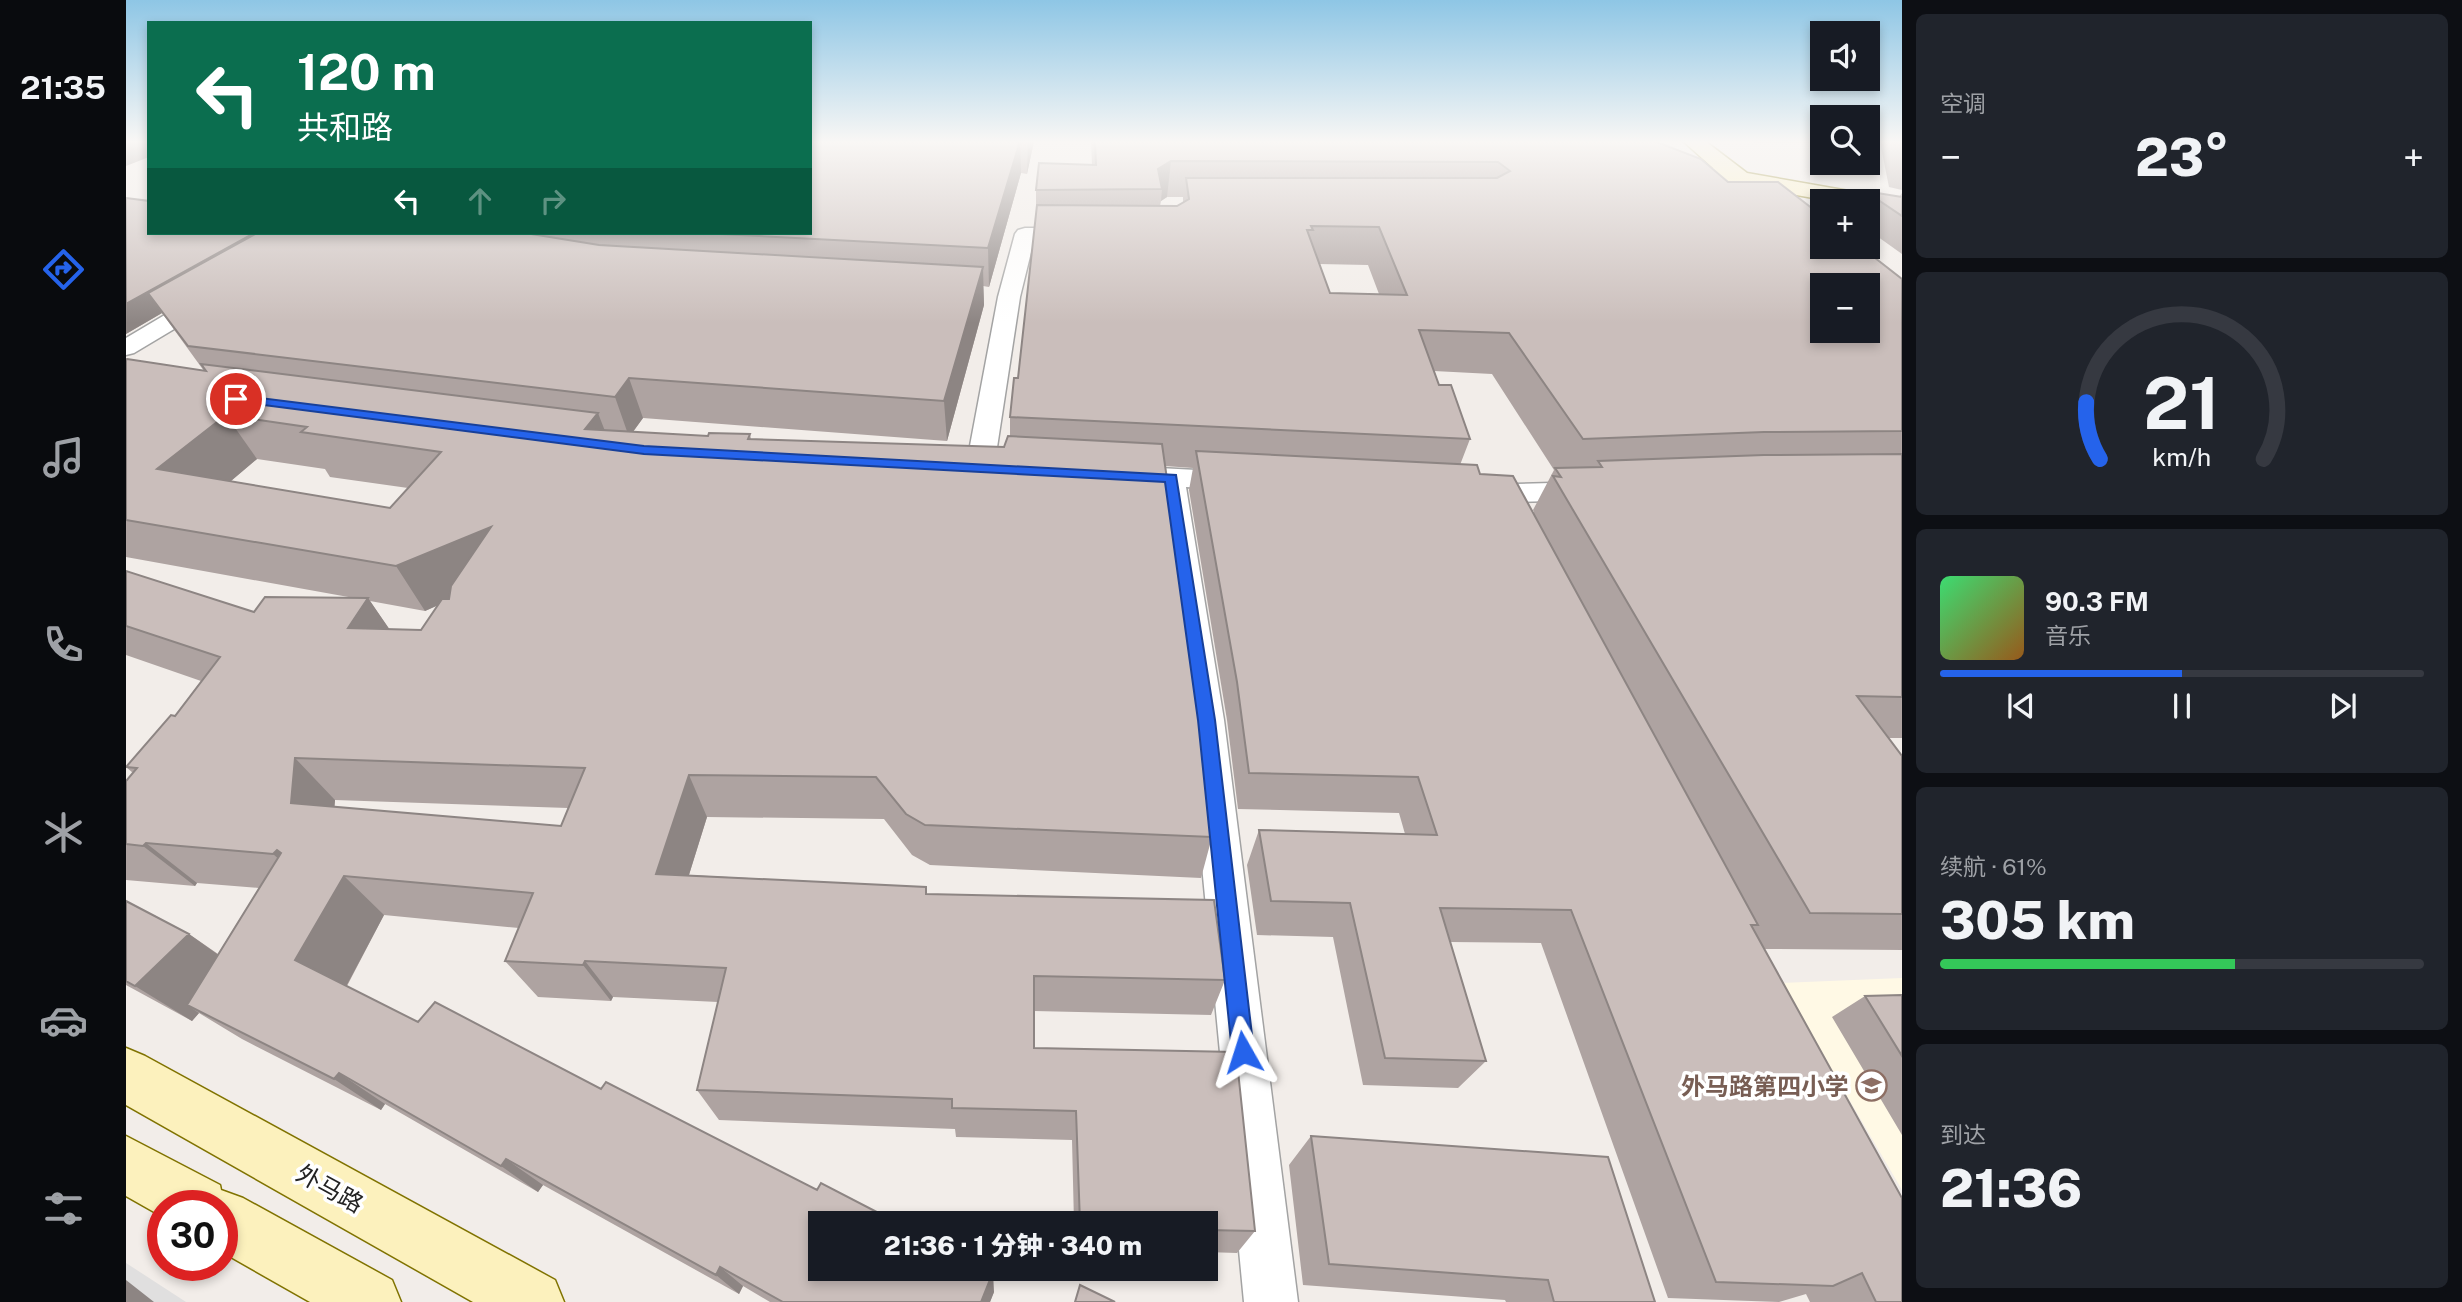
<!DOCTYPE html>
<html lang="zh">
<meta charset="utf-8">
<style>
body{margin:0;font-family:"Public Sans","Noto Sans SC",sans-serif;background:#20242c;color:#f1f3f6;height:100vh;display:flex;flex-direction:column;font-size:26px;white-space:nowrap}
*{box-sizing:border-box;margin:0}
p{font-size:23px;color:#9ea1a6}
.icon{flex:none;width:38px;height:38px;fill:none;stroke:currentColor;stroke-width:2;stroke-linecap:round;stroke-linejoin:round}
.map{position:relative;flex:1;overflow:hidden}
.panel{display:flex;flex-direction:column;gap:14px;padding:14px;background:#0d0f14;width:560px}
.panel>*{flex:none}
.banner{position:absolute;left:21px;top:21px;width:665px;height:214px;border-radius:0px;box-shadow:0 4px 10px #0003;background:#0b6e4f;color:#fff;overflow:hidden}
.fabs{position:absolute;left:1684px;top:21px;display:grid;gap:14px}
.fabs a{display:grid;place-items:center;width:70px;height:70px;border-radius:0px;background:#171b24;box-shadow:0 4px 10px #0003;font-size:35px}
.speed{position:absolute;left:21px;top:1190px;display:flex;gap:14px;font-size:35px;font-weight:700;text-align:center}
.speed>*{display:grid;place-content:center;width:91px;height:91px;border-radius:50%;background:#171b24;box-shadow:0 4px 10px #0003;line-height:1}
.speed .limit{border:10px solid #d22;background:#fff;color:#111}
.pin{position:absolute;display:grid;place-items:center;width:60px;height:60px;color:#fff;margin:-30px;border:4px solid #fff;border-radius:50%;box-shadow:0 2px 7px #0007}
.me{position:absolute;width:77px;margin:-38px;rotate:354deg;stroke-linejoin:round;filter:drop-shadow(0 0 5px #0008)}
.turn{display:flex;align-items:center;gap:24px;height:147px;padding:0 35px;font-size:32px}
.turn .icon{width:91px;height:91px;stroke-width:2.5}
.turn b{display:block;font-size:49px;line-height:60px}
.lanes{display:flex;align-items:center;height:66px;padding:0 35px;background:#0003;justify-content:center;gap:35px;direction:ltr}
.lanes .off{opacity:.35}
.big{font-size:52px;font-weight:800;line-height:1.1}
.panel .card{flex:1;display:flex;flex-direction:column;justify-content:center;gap:10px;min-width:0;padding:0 24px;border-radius:10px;background:#20242c}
.panel .dial{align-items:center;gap:0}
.dial svg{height:182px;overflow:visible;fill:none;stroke:#363941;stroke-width:7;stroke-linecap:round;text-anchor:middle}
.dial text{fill:#f1f3f6;stroke:none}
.song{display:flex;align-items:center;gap:21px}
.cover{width:84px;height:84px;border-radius:10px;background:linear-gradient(135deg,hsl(140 70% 55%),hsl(30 70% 35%))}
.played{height:7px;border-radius:4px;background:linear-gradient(90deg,#2563eb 50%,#363941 50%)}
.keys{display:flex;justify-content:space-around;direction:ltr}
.heat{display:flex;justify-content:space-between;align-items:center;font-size:38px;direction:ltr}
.charge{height:10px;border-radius:5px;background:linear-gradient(90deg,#34c759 61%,#363941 0)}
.trip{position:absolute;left:682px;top:1211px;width:410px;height:70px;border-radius:0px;background:#171b24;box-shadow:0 4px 10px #0003;font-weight:800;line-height:70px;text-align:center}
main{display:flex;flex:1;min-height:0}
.tabs{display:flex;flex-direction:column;width:126px;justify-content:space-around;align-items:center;background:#090b0e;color:#9ea1a6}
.tabs .icon{width:49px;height:49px}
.tabs .current{color:#2563eb}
.tabs b{font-size:32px;color:#f1f3f6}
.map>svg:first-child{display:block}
.residential{fill:#e0dfdf}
.education{fill:#fff9e5}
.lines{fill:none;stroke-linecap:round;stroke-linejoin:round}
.street-casing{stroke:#a3a3a3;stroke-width:3}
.secondary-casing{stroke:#807301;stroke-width:3}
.street{fill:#fff;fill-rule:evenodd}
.secondary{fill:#fcf1bd;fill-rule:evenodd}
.wall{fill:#aea3a1;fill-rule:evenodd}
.shaded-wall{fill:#8d8583}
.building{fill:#cabebb;stroke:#8d8583;stroke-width:2;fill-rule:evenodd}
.route{fill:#2563eb;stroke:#184099;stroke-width:2}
.labels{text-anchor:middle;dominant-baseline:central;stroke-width:7;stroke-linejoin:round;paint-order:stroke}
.near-education-label{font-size:24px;font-weight:bold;fill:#785e54;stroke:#fff;text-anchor:end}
.near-street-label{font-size:24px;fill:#222;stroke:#fff}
</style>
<main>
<nav class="tabs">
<b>21:35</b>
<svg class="icon current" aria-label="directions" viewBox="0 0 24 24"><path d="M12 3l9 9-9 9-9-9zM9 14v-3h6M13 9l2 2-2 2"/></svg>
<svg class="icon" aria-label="music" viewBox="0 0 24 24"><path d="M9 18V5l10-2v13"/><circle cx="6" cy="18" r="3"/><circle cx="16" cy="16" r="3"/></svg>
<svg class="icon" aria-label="phone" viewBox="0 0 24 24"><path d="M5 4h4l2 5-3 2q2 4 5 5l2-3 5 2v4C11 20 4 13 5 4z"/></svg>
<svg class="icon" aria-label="climate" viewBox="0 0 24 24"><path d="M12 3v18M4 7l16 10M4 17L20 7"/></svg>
<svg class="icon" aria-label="car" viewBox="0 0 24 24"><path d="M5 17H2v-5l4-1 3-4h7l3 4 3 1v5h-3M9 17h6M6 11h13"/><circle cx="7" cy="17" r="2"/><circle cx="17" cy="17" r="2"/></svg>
<svg class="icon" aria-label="filters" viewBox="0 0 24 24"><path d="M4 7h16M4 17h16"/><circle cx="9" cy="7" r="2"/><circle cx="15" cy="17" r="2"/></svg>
</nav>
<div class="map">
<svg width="1776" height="1302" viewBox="0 0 1776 1302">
<rect width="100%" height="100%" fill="#f2ede9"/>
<path class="residential" d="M0,1263L60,1302H0Z"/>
<path class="education" d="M1776,978V1190L1655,983Z"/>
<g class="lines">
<defs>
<path id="street" d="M899,228H953L960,230L963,234L960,238L953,240H908L894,297L868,467L864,473L854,475L844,473L840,467L872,297L889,234L892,230Z
M82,292L90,294L93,299L90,304L8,353L0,355V338L74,294Z
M995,466L1109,472L1119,475L1123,481L1119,487L1109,490L1060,487L1098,720L1172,1302H1118L1062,720L1032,486L985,481L981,475L985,469Z
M1462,482L1472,485L1476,491L1472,497L1462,500L1352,503L1342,500L1338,494L1342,488L1352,485Z"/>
<path id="secondary" d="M1557,141H1579L1621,173L1740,194L1748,196L1751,201L1748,206L1741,207V201H1704L1642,190L1696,232V247H1706L1696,251L1688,249L1608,184L1535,170L1531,166L1535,162L1542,160L1587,168Z
M0,1048L19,1056L429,1280L438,1302H347L0,1105Z
M0,1136L94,1185L95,1190L117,1198L266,1280L275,1302H184L96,1252V1206H37V1217L0,1196Z"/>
</defs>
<use href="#street" class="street-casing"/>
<use href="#secondary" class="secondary-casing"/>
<use href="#street" class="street"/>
<use href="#secondary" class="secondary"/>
</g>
<path class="wall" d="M684,141H908L901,174L895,173L863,287L857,286L858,305L821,441L517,418L507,432L582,436L624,434L625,439L878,447L884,436V417L892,378L910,216V190L966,165L965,141H1528L1776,279V738H1763L1776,756V950L1638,949L1776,1302H1684L1680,1294L1653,1302L1542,1298L1415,943L1324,942L1360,1061L1332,1088L1237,1085L1207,937L1131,935L1121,865L1133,830L1279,834L1273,813L1112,809L1101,720L1063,490L1067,468L1039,466L1086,837L1075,878L804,865L786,855L758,819L581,817L563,875L800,887L801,894L1099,980L1085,1015L908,1011V1048L1129,1231L1111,1253L1080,1252V1223H948L946,1140L830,1137L829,1129L593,1120L571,1090L592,1002L487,997L485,1001L412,997L379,961L393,928L258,915L221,986L292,1022L475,1089L868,1292L864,1302H644L617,1286L613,1294L417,1185L412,1192L259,1104L255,1110L116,1039L73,1013L66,1021L0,985V901L63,934L92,954L133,888L71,883L69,886L0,880V781L7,773L0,767L49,716L75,681L0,655V571L128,612L228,598L0,557V360L78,371L36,313L0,334V198L23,233H684ZM1041,197H1057V203L1051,206H1034L1035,201ZM1193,264L1242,265L1253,294L1204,293ZM1308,371L1366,374L1428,470L1407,510L1408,512L1407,514L1354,474L1334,465L1344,439L1313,385ZM131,459L199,469L204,477L282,488L264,508L105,481ZM244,601L299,611L312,605L295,630L263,629ZM209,800L442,808L435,826L208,807Z
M1625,141H1696V143H1629Z
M1741,141H1776V190L1763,187L1754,142H1741Z
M1739,191L1773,197L1776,193V254L1741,229V201H1732Z
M1776,995V1135L1706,1017L1739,996Z
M1185,1136L1529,1302H1380L1379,1300L1177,1285L1163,1165Z"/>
<path class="shaded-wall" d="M11,141H23V157L0,166V145Z
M894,141L895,173L863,287L862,248Z
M902,141H908L901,174Z
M1045,161L1041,197L1035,201L1036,189L1032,169Z
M128,233H168L22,293L36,313L0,334V304Z
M857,267L858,305L821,441L818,401Z
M503,378L517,418L503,437L489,397Z
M472,413L489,457L459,429Z
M100,415L131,459L67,513L31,469Z
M365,527L388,572L299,611L270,566Z
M242,598L273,643L222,628Z
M169,758L209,800L206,844L165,803Z
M563,775L581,817L551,913L530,874Z
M20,843L71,883L69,886L17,846Z
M151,850L195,890L191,893L147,854Z
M218,876L258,915L215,996L169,960Z
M63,934L115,971L61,1005L73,1013L66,1021L9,986Z
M459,961L487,997L485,1001L457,965Z
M213,1073L259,1104L255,1110L208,1079Z
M380,1159L417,1185L412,1192L375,1166Z
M594,1267L617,1286L613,1294L590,1275Z
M867,1272L868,1292L864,1302H855Z
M0,1280L28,1302H0Z"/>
<path class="building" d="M0,141H11L0,145Z
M684,141H894L862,248L575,233H684Z
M969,141H1528L1575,159L1602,182H1652L1696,216V247H1735L1776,279V431L1638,432L1457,439L1383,333L1293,330L1313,385H1325L1344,439L884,417L888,378H892L911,205L1051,206L1063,199L1060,178H1371L1384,171L1372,162L1045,161L1032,169L1036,189L910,190L913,163L970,165ZM1185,226L1253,227L1281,295L1204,293L1181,230H1187ZM1696,285H1741V331H1696Z
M1739,191L1776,197V216Z
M0,198L23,201V233H128L0,304Z
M131,233H399L473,245L857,267L818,401L503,378L489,397L62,346L22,293Z
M1,359L80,371L75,364L472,413L459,429L582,436L583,433L624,434L622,439L878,447L882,436L1036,444L1069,676L1086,837L799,825L780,814L750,777L563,775L530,874L800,887V894L1088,900L1099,980L908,976V1048L1110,1052L1129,1231L1080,1230V1223H954L950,1111L826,1108V1099L571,1090L600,968L459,961L457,965L379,961L407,893L218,876L169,960L292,1022L309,1002L475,1089L480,1082L691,1190L695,1183L772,1223H695V1269H860L867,1272L855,1302H657L594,1267L590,1275L380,1159L375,1166L213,1073L208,1079L61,1005L155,853L151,850L147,854L20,843L17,846L0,844V781L11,768L0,767L45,715L49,716L94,657L0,626V571L128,612L139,597L242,598L222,628L295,630L316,599H323L325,586L365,527L270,566L0,520V360ZM100,415L181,427L175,432L315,452L264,508L31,469ZM169,758L459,768L435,826L165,803Z
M1070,451L1351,465L1354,474L1387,476L1632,925H1625L1776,1198V1302H1750L1736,1273L1707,1286L1590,1282L1445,910L1314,908L1360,1061L1259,1058L1224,903L1145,901L1133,830L1311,835L1292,777L1123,773L1111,682Z
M1776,454V697L1731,696L1776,756V914L1684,913L1427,476L1435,477L1429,468L1476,467L1472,461L1638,455Z
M0,901L63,934L9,986L0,981Z
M1776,995V1056L1739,996Z
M1185,1136L1482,1157L1529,1302H1428L1422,1280L1203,1264Z
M954,1285L989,1302H949Z"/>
<linearGradient id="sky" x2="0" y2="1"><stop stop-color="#8ec6e5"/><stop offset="0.44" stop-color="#f9f7f5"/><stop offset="1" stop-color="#f9f7f5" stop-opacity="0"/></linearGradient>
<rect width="1776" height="323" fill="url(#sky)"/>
<path class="route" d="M110,395L518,446L1050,475L1089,720L1128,1052L1125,1060L1117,1063L1109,1060L1106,1052L1072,720L1039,482L518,454L106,401V396Z"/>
<defs>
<symbol id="school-ring" viewBox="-11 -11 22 22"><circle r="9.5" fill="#fff" stroke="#8d6e63" stroke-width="1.5"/><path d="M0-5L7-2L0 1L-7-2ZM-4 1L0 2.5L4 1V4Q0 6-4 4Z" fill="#8d6e63"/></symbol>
</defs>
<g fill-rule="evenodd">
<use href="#school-ring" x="1728" y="1068" width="35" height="35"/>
</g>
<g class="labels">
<g class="near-education-label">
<text x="1723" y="1086">外马路第四小学</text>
</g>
<g class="near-street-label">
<text transform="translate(204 1188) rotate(29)">外马路</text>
</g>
</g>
</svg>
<div class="fabs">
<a><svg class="icon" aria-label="sound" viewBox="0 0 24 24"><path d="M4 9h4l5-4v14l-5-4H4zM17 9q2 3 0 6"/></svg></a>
<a><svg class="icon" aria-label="search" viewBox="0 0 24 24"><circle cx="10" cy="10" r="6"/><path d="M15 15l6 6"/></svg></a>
<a>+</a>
<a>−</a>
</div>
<div class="speed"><div class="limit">30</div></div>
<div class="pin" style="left:110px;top:399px;background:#d93025"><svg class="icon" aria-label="arrive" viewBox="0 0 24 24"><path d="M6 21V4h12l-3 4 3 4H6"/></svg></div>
<svg class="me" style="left:1117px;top:1052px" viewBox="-20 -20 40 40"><path d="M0-17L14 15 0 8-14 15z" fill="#2563eb" stroke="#fff" stroke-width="4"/></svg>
<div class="trip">21:36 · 1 分钟 · 340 m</div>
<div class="banner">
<div class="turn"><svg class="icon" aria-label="left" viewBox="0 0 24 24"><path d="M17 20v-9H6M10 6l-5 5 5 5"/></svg><div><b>120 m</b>共和路</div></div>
<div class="lanes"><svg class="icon" aria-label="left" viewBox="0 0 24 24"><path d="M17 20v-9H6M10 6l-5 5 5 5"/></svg><svg class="icon off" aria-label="ahead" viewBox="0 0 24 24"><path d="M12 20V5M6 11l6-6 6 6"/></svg><svg class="icon off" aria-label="right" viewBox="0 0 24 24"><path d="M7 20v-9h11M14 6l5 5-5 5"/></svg></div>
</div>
</div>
<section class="panel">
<div class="card"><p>空调</p>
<div class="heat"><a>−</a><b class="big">23°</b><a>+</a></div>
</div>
<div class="card dial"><svg viewBox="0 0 100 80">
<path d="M14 69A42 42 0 1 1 86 69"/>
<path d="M14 69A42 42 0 0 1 8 44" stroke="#2563eb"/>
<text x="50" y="56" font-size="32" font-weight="700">21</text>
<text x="50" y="72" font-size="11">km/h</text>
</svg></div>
<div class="card">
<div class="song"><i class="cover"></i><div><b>90.3 FM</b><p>音乐</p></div></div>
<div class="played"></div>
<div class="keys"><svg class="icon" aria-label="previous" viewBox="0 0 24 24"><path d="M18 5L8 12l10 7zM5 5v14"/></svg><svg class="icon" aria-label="pause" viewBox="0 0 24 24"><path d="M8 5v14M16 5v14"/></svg><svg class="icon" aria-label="next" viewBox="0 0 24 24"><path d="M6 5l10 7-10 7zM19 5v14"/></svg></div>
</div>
<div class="card"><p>续航 · 61%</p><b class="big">305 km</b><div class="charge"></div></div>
<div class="card"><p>到达</p><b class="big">21:36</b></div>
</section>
</main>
